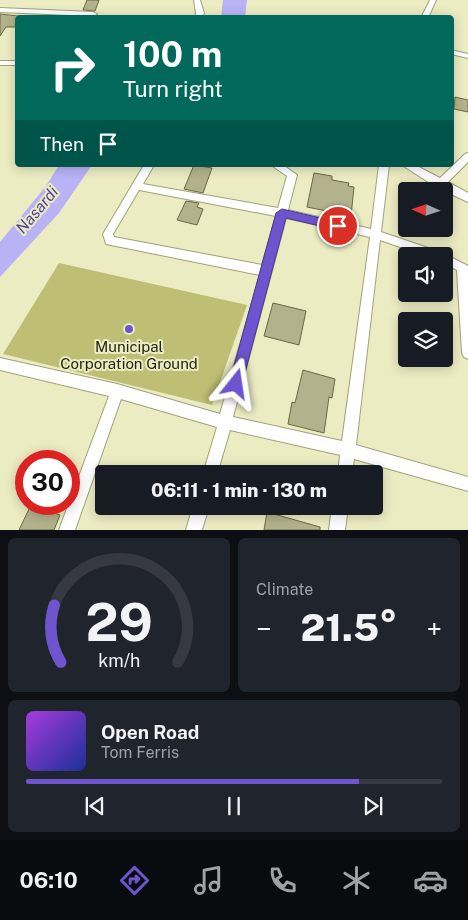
<!DOCTYPE html>
<meta charset="utf-8">
<style>
body{margin:0;font-family:"Public Sans",sans-serif;background:#20242c;color:#f1f3f6;height:100vh;display:flex;flex-direction:column;font-size:19px;white-space:nowrap}
*{box-sizing:border-box;margin:0}
p{font-size:16px;color:#9ea1a6}
.icon{flex:none;width:28px;height:28px;fill:none;stroke:currentColor;stroke-width:2;stroke-linecap:round;stroke-linejoin:round}
.map{position:relative;height:530px;overflow:hidden}
.details{display:flex;flex-direction:column;gap:8px;padding:8px;background:#0d0f14;flex:1}
.details>*{flex:none}
.banner{position:absolute;left:15px;top:15px;width:439px;height:152px;border-radius:5px;box-shadow:0 2px 12px #0003;background:#00695c;color:#fff;overflow:hidden}
.needle{width:32px;rotate:273deg}
.buttons{position:absolute;left:398px;top:182px;display:grid;gap:10px}
.buttons a{display:grid;place-items:center;width:55px;height:55px;border-radius:5px;background:#171b24;box-shadow:0 2px 12px #0003;font-size:25px}
.speed{position:absolute;left:15px;top:450px;display:flex;gap:10px;font-size:25px;font-weight:700;text-align:center}
.speed>*{display:grid;place-content:center;width:65px;height:65px;border-radius:50%;background:#171b24;box-shadow:0 2px 12px #0003;line-height:1}
.speed .limit{border:8px solid #d22;background:#fff;color:#111}
.pin{position:absolute;display:grid;place-items:center;width:42px;height:42px;color:#fff;margin:-21px;border:2px solid #fff;border-radius:50%;box-shadow:0 1px 5px #0007}
.me{position:absolute;width:55px;margin:-28px;rotate:15deg;stroke-linejoin:round;filter:drop-shadow(0 0 4px #0008)}
.turn{display:flex;align-items:center;gap:18px;height:105px;padding:0 25px;font-size:22px}
.turn .icon{width:65px;height:65px;stroke-width:2.5}
.turn b{display:block;font-size:35px;line-height:42px}
.then{display:flex;align-items:center;height:48px;padding:0 25px;background:#0003;gap:10px;font-size:19px}
.big{font-size:38px;font-weight:800;line-height:1.1}
.details .tile{flex:1;display:flex;flex-direction:column;justify-content:center;gap:8px;min-width:0;padding:0 18px;border-radius:8px;background:#20242c}
.details .dial{align-items:center;gap:0}
.dial svg{height:130px;overflow:visible;fill:none;stroke:#363941;stroke-width:7;stroke-linecap:round;text-anchor:middle}
.dial text{fill:#f1f3f6;stroke:none}
.song{display:flex;align-items:center;gap:15px}
.cover{width:60px;height:60px;border-radius:8px;background:linear-gradient(135deg,hsl(280 70% 55%),hsl(230 70% 35%))}
.played{height:5px;border-radius:2px;background:linear-gradient(90deg,#6e55cf 80%,#363941 80%)}
.keys{display:flex;justify-content:space-around;direction:ltr}
.heat{display:flex;justify-content:space-between;align-items:center;font-size:28px;direction:ltr}
.details .tiles{flex:1;display:grid;gap:8px;grid-template-columns:1fr 1fr}
.tile:last-child{grid-column:span 2}
.trip{position:absolute;left:95px;top:465px;width:288px;height:50px;border-radius:5px;background:#171b24;box-shadow:0 2px 12px #0003;font-weight:800;line-height:50px;text-align:center}
.menu{display:flex;height:80px;justify-content:space-around;align-items:center;background:#090b0e;color:#9ea1a6}
.menu .icon{width:35px;height:35px}
.menu .on{color:#6e55cf}
.menu b{font-size:22px;color:#f1f3f6}
.map>svg:first-child{display:block}
.green{fill:#bebe75}
.water{fill:#b9b3f5}
.building{fill:#b2b28b;stroke:#686843}
.lines{fill:none;stroke-linecap:round;stroke-linejoin:round}
.minor-casing{stroke:#a1a17a;stroke-width:2}
.minor{fill:#fff;fill-rule:evenodd}
.route{fill:#6e55cf;stroke:#483787}
.poi-dot{fill:#6e55cf;stroke:#ebecc2;stroke-width:2}
.labels{text-anchor:middle;dominant-baseline:central;stroke-width:4;stroke-linejoin:round;paint-order:stroke}
.poi-label{font-size:15px;fill:#262616;stroke:#ebecc2}
.water-label{font-size:16px;font-style:italic;fill:#53419e;stroke:#ebecc2}
</style>
<div class="map">
<svg width="468" height="530" viewBox="0 0 468 530">
<rect width="100%" height="100%" fill="#ebecc2"/>
<path class="green" d="M59,263L247,305L212,405L3,354Z"/>
<path class="water" d="M223,0H247L245,17H221Z
M59,165H92L59,213L0,277V242L46,186Z"/>
<path class="building" d="M87,0H99L95,11L83,10Z
M0,14L18,16V27H6L0,36Z
M455,97L468,100V112L454,109Z
M194,165L212,168L203,193L184,189Z
M314,173L332,176V180L349,183L348,186L354,187L351,216L307,207Z
M186,201L199,203L197,207L203,209L197,225L177,220Z
M273,303L306,311L299,345L264,336Z
M303,370L335,379L332,398L329,397L324,433L288,424L292,402L295,403Z
M31,505L60,515L54,530H19Z
M267,512L320,527V530H264Z"/>
<g class="lines">
<defs>
<path id="minor" d="M194,0H200L204,13L202,18H195L196,13Z
M430,0H436L428,18H421Z
M0,8L93,12L97,14L93,16L0,12Z
M451,50L468,54V58L451,54Z
M0,61H18V65H0Z
M468,153V162L448,182L468,193V202L436,187L402,165H415L440,178L465,154Z
M144,165H154L143,184L278,208L287,176L271,165H283L297,175L288,210L371,229L379,165H389L381,232L443,253L468,266V359L464,357L462,353L457,270L444,263V256H426L380,240L356,445L468,477V491L354,459L352,474H338L340,455L230,430L217,474H203L217,427L121,399L75,530H59L109,396L0,370V358L117,384L220,414L260,275L106,244L103,234ZM139,190L276,216L262,265L114,237L113,234ZM286,218L370,237L342,441L233,417Z
M193,506H209L202,530H186Z
M332,506H348L345,530H329Z"/>
</defs>
<use href="#minor" class="minor-casing"/>
<use href="#minor" class="minor"/>
</g>
<path class="route" d="M282,209L338,222L343,226L338,230L286,218L242,384L240,389L236,391L231,389L229,384L276,213Z"/>
<circle class="poi-dot" cx="129" cy="329" r="5"/>
<g class="labels">
<g class="poi-label">
<text x="129" y="346">Municipal<tspan x="129" dy="17">Corporation Ground</tspan></text>
</g>
<g class="water-label">
<text transform="translate(37 210) rotate(-50)">Nasardi</text>
</g>
</g>
</svg>
<div class="buttons">
<a><svg class="needle" viewBox="-14 -14 28 28"><path d="M0-13l5 13h-10z" fill="#e53935"/><path d="M0 13l5-13h-10z" fill="#9ea1a6"/></svg></a>
<a><svg class="icon" aria-label="sound" viewBox="0 0 24 24"><path d="M4 9h4l5-4v14l-5-4H4zM17 9q2 3 0 6"/></svg></a>
<a><svg class="icon" aria-label="layers" viewBox="0 0 24 24"><path d="M12 4l9 5-9 5-9-5zM3 14l9 5 9-5"/></svg></a>
</div>
<div class="speed"><div class="limit">30</div></div>
<div class="pin" style="left:338px;top:226px;background:#d93025"><svg class="icon" aria-label="arrive" viewBox="0 0 24 24"><path d="M6 21V4h12l-3 4 3 4H6"/></svg></div>
<svg class="me" style="left:236px;top:384px" viewBox="-20 -20 40 40"><path d="M0-17L14 15 0 8-14 15z" fill="#6e55cf" stroke="#fff" stroke-width="4"/></svg>
<div class="trip">06:11 · 1 min · 130 m</div>
<div class="banner">
<div class="turn"><svg class="icon" aria-label="right" viewBox="0 0 24 24"><path d="M7 20v-9h11M14 6l5 5-5 5"/></svg><div><b>100 m</b>Turn right</div></div>
<div class="then">Then<svg class="icon" aria-label="arrive" viewBox="0 0 24 24"><path d="M6 21V4h12l-3 4 3 4H6"/></svg></div>
</div>
</div>
<section class="details">
<div class="tiles">
<div class="tile dial"><svg viewBox="0 0 100 80">
<path d="M14 69A42 42 0 1 1 86 69"/>
<path d="M14 69A42 42 0 0 1 10 34" stroke="#6e55cf"/>
<text x="50" y="56" font-size="32" font-weight="700">29</text>
<text x="50" y="72" font-size="11">km/h</text>
</svg></div>
<div class="tile"><p>Climate</p>
<div class="heat"><a>−</a><b class="big">21.5°</b><a>+</a></div>
</div>
<div class="tile">
<div class="song"><i class="cover"></i><div><b>Open Road</b><p>Tom Ferris</p></div></div>
<div class="played"></div>
<div class="keys"><svg class="icon" aria-label="previous" viewBox="0 0 24 24"><path d="M18 5L8 12l10 7zM5 5v14"/></svg><svg class="icon" aria-label="pause" viewBox="0 0 24 24"><path d="M8 5v14M16 5v14"/></svg><svg class="icon" aria-label="next" viewBox="0 0 24 24"><path d="M6 5l10 7-10 7zM19 5v14"/></svg></div>
</div>
</div>
</section>
<nav class="menu">
<b>06:10</b>
<svg class="icon on" aria-label="directions" viewBox="0 0 24 24"><path d="M12 3l9 9-9 9-9-9zM9 14v-3h6M13 9l2 2-2 2"/></svg>
<svg class="icon" aria-label="music" viewBox="0 0 24 24"><path d="M9 18V5l10-2v13"/><circle cx="6" cy="18" r="3"/><circle cx="16" cy="16" r="3"/></svg>
<svg class="icon" aria-label="phone" viewBox="0 0 24 24"><path d="M5 4h4l2 5-3 2q2 4 5 5l2-3 5 2v4C11 20 4 13 5 4z"/></svg>
<svg class="icon" aria-label="climate" viewBox="0 0 24 24"><path d="M12 3v18M4 7l16 10M4 17L20 7"/></svg>
<svg class="icon" aria-label="car" viewBox="0 0 24 24"><path d="M5 17H2v-5l4-1 3-4h7l3 4 3 1v5h-3M9 17h6M6 11h13"/><circle cx="7" cy="17" r="2"/><circle cx="17" cy="17" r="2"/></svg>
</nav>
